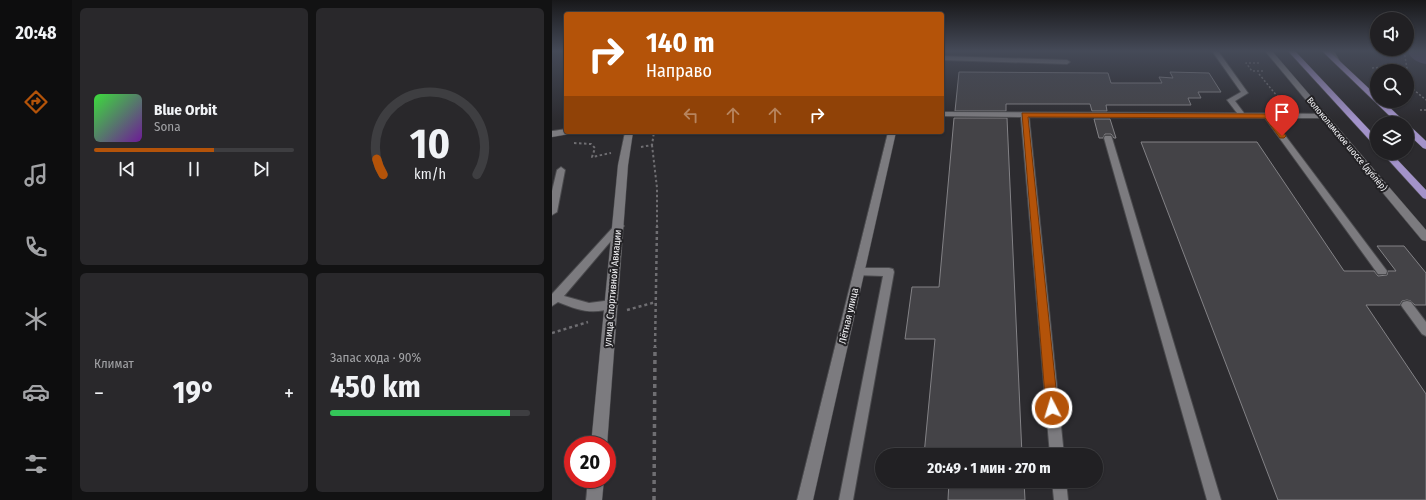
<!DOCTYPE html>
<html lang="ru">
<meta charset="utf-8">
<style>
body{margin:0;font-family:"Fira Sans Condensed",sans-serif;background:#29282b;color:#f1f3f6;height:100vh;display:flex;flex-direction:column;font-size:15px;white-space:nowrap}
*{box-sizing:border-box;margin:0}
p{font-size:13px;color:#a2a3a6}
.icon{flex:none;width:22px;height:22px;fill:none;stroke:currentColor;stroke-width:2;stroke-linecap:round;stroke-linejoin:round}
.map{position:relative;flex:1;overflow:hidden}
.sheet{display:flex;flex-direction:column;gap:8px;padding:8px;background:#121213;width:480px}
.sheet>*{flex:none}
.banner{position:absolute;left:12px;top:12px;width:380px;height:122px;border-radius:4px;box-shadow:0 1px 3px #0004,0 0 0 1px #3e3e41;background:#b45309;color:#fff;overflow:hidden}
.buttons{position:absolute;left:818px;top:12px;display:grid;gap:8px}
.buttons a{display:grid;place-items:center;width:44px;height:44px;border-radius:50%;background:#212023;box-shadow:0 1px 3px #0004,0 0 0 1px #3e3e41;font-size:20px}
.speed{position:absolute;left:12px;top:436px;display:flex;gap:8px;font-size:20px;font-weight:700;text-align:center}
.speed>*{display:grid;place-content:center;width:52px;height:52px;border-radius:50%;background:#212023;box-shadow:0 1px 3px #0004,0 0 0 1px #3e3e41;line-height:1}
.speed .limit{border:6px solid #d22;background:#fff;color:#111}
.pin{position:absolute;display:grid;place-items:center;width:34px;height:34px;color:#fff;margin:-41px -17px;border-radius:50% 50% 50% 0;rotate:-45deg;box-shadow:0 0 4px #0007}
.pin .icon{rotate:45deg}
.me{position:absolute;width:44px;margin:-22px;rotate:355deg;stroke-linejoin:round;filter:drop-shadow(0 0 3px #0008)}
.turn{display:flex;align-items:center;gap:14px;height:84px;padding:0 16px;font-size:18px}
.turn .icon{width:52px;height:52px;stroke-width:2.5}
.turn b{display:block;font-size:28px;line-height:34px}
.lanes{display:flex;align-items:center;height:38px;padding:0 16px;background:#0003;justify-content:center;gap:20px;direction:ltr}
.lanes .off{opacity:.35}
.big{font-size:30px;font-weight:700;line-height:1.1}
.sheet .widget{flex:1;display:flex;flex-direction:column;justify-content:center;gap:6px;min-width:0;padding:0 14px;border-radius:6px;background:#29282b}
.sheet .dial{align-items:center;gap:0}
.dial svg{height:104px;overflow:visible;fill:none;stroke:#3e3e41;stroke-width:7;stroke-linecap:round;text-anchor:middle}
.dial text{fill:#f1f3f6;stroke:none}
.song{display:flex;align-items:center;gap:12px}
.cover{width:48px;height:48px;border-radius:6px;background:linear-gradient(135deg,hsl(120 70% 55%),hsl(280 70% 35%))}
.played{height:4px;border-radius:2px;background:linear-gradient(90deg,#b45309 60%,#3e3e41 60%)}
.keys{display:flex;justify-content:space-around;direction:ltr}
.heat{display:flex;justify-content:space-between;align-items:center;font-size:22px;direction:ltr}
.charge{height:6px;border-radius:3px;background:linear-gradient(90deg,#34c759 90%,#3e3e41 0)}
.sheet .tiles{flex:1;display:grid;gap:8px;grid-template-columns:repeat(2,1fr)}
.trip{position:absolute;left:323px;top:448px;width:228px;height:40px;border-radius:20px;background:#212023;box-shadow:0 1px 3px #0004,0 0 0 1px #3e3e41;font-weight:700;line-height:40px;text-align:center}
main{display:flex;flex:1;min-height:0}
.menu{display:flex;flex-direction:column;width:72px;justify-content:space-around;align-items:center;background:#0d0d0e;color:#a2a3a6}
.menu .icon{width:28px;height:28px}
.menu .selected{color:#b45309}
.menu b{font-size:18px;color:#f1f3f6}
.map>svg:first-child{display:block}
.green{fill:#51466a}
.building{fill:#444347;stroke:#838286}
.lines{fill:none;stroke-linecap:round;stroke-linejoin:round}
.service-casing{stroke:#4a4a4d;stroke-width:2}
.minor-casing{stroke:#4a4a4d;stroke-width:1}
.tertiary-casing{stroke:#4a4a4d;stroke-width:1}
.primary-casing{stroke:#4a4a4d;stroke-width:1}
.path-far3{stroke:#6f6e72;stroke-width:1.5;stroke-dasharray:2 2;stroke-linecap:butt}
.path-far2{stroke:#6f6e72;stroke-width:2;stroke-dasharray:2.5 2.5;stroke-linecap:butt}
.path-far1{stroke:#6f6e72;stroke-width:2.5;stroke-dasharray:3 3;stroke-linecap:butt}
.path{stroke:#6f6e72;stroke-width:3.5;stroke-dasharray:4 4;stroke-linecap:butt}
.service{fill:#7c7b7f;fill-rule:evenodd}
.minor{fill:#7c7b7f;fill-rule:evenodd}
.tertiary{fill:#7c7b7f;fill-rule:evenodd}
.primary{fill:#a393ca;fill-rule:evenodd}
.route{fill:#b45309;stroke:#753606}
.labels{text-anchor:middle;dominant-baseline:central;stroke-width:4;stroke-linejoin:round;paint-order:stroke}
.far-street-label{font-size:9px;fill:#f3f3f6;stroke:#232225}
.street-label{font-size:10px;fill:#f3f3f6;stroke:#232225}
</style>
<main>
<nav class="menu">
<b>20:48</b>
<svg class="icon selected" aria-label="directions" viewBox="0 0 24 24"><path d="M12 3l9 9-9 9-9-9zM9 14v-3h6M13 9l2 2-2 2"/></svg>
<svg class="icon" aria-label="music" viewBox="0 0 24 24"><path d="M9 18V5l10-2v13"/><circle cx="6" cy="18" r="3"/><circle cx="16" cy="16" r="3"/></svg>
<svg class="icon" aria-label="phone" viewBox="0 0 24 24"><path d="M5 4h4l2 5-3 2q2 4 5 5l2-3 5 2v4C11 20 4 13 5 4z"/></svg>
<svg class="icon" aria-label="climate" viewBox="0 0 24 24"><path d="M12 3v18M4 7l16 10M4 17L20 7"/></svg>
<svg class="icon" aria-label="car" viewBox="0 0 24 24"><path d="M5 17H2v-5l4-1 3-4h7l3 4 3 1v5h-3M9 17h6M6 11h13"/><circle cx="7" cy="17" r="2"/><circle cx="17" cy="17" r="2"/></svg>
<svg class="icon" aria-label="filters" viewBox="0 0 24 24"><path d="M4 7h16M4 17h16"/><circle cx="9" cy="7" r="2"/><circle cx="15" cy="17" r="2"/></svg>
</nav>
<section class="sheet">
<div class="tiles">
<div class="widget">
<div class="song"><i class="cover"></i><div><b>Blue Orbit</b><p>Sona</p></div></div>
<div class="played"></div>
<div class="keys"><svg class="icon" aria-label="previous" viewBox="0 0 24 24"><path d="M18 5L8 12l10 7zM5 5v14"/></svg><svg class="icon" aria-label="pause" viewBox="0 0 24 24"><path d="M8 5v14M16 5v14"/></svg><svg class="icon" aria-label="next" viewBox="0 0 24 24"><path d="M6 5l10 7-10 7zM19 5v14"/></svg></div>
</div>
<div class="widget dial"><svg viewBox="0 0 100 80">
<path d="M14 69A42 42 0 1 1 86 69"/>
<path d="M14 69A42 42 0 0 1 9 57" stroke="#b45309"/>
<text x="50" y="56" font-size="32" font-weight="700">10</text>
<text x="50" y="72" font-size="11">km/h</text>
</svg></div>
<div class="widget"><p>Климат</p>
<div class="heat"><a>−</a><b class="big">19°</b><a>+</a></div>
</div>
<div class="widget"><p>Запас хода · 90%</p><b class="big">450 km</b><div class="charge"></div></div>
</div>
</section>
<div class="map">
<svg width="874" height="500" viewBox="0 0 874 500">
<rect width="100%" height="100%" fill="#2c2b2f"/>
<path class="green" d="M856,51H874V64C867,63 858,59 856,51Z"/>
<path class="building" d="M407,72L556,73L559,83H610L607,77L621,78L618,72L657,73L669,92H646L649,98H636L639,105H554L555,111H540L538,104H454V111H403Z
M402,118H455L470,455H372L383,339H353L360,287H387Z
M542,119H558L564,138H562L559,134H553L551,138H547Z
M589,142H705L792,271H822L826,276L835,275L836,271H844L825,246H852L874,273V305H863L859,301L855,300L850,301L848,305H814L874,394V500H726Z
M397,481H472L473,500H396Z"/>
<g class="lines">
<defs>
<path id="service" d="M660,51H666L696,93L683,101L692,113L774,114L775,116L771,118H720L835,271L834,274H826L713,118L477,117L512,455H498L469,117L390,116V112L685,113L675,100L689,92Z
M390,56L515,60L518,62L515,64L390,60Z
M553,136H559L560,138L669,500H655L552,138Z
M9,167L13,170L5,212L0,215V191L5,170Z
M67,223L70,224L72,226L70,228L12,296L37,303L60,300L64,301L66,304L64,307C41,315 28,311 6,302L0,306V294L64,224Z
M307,268H337L341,269L342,272L301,500H287L331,276L303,275L302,272L303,269Z
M855,301L859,302L874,322V336L870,334L851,308L849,305L851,302Z
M500,481H514L516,500H502Z"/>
<path id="minor" d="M776,51H782L789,63L788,64H784Z
M14,129V132H18L17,134L0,137V131Z
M73,132H81L76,165L55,445H39L66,165Z
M336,132H344L261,500H245Z
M36,479H52L50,500H34Z"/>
<path id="tertiary" d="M713,51H720L874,230V241L870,240Z"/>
<path id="primary" d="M736,51H743L825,138V146L822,145Z
M770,51H777L825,96V101H831L854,123H845Z
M855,125L858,126L874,141V149L871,148L855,133Z
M830,153H839L874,190V199L871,198Z"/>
</defs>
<use href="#service" class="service-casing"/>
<use href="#minor" class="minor-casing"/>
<use href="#tertiary" class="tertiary-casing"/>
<use href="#primary" class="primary-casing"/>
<path class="path-far3" d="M852,51L856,74L855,76
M707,63H694L700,71H713
M820,68L831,67
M707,74L725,96H733
M855,84L874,100
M868,110H874"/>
<path class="path-far2" d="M22,143L39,144L43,148L40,157L59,153
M100,145L105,188V227
M89,147L100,145L102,132"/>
<path class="path-far1" d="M75,310L104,302
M0,333L36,322
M103,348L105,226"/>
<path class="path" d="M102,500L103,347"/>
<use href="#service" class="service"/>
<use href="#minor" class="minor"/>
<use href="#tertiary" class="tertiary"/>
<use href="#primary" class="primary"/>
</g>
<linearGradient id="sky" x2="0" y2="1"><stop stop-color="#18181a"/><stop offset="0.42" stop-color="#454a58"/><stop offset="1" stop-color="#454a58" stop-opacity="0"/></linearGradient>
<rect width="874" height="121" fill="url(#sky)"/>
<path class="route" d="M470,113L715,114H717L734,136L732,138H728L713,118L476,117L506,408L505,412L500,413L496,412L494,408Z"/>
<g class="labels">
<g class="far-street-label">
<text transform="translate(795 144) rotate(50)">Волоколамское шоссе (дублёр)</text>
</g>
<g class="street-label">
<text transform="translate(61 288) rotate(-85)">улица Спортивной Авиации</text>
<text transform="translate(297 316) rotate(-77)">Лётная улица</text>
</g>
</g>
</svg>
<div class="buttons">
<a><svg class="icon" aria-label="sound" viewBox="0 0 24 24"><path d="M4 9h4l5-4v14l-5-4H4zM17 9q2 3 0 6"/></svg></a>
<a><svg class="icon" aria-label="search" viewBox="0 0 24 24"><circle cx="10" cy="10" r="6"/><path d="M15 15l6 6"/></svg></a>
<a><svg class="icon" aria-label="layers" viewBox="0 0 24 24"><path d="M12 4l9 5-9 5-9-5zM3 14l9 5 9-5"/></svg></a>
</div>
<div class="speed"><div class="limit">20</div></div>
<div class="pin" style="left:730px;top:136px;background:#d93025"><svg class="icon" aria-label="arrive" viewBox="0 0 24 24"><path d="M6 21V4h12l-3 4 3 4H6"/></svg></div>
<svg class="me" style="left:500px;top:408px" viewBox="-20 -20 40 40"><circle r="17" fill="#b45309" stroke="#fff" stroke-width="3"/><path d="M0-11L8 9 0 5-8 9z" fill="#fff"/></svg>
<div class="trip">20:49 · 1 мин · 270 m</div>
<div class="banner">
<div class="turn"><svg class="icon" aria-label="right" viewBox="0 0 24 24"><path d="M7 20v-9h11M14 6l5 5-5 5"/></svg><div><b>140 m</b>Направо</div></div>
<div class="lanes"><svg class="icon off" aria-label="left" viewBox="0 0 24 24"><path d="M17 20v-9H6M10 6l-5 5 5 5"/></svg><svg class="icon off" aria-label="ahead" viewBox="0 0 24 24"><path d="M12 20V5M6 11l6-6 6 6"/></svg><svg class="icon off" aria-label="ahead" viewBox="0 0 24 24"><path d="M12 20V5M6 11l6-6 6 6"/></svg><svg class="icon" aria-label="right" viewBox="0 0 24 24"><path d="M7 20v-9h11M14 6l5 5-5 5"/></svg></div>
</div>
</div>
</main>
